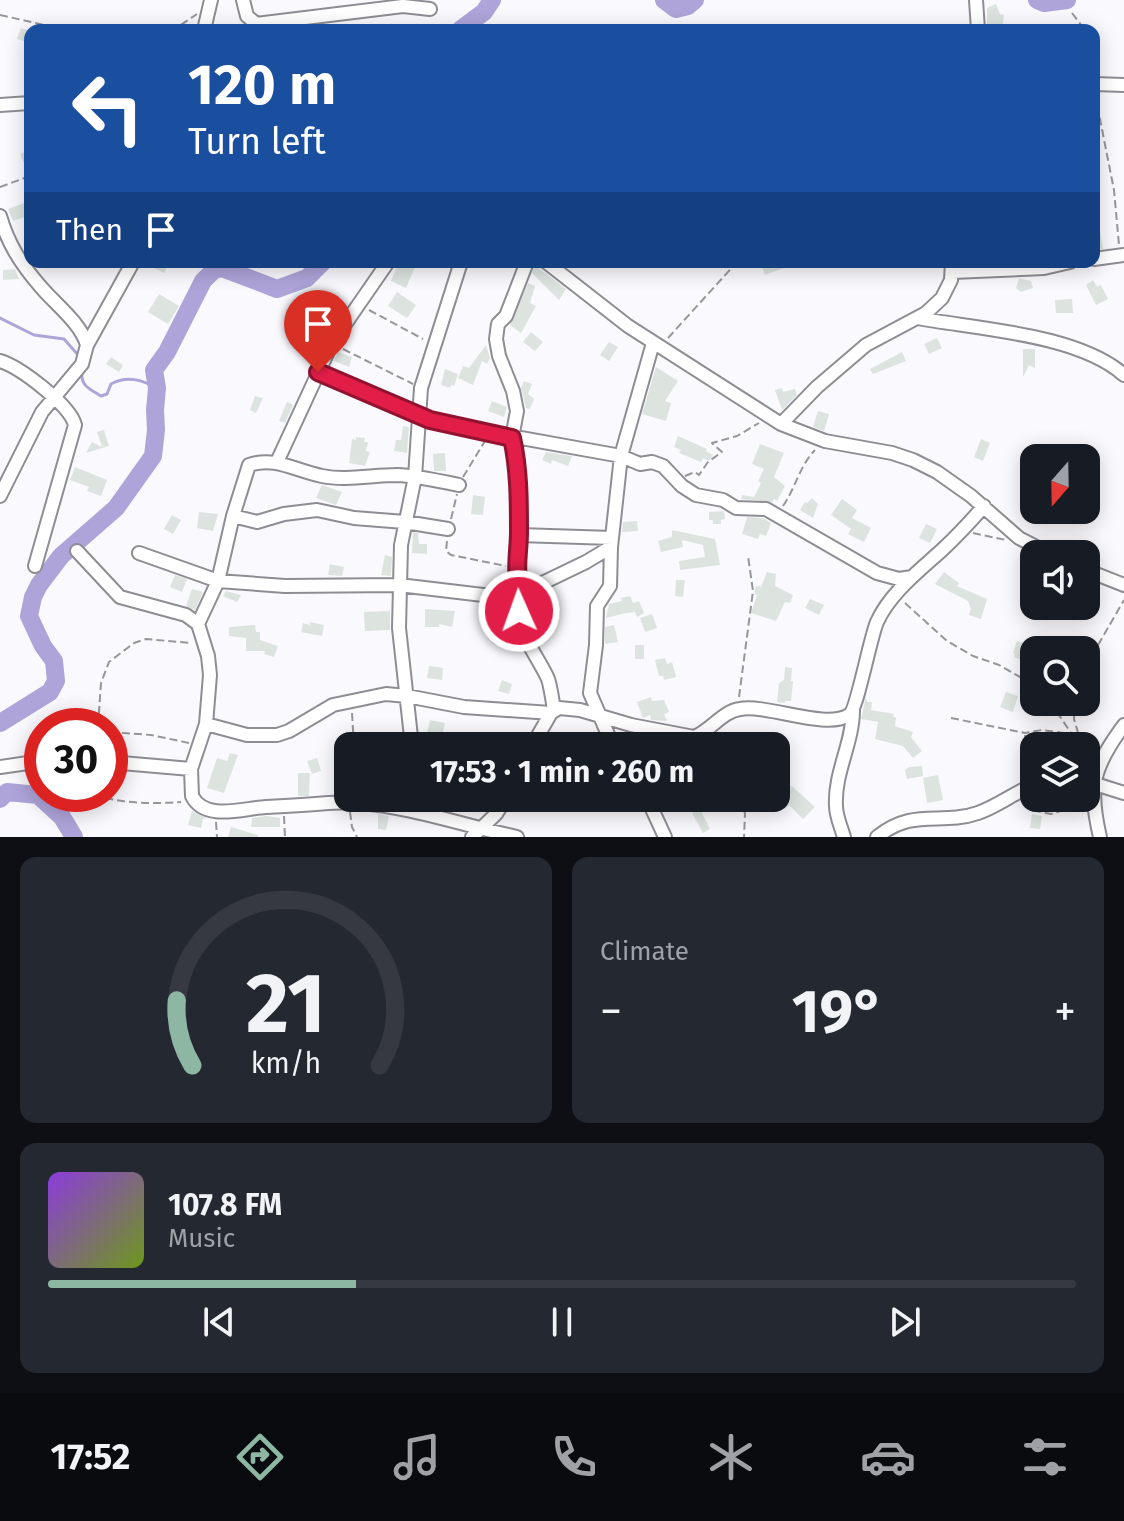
<!DOCTYPE html>
<meta charset="utf-8">
<style>
body{margin:0;font-family:"Fira Sans",sans-serif;background:#242831;color:#f1f3f6;height:100vh;display:flex;flex-direction:column;font-size:30px;white-space:nowrap}
*{box-sizing:border-box;margin:0}
p{font-size:26px;color:#9ea1a6}
.icon{flex:none;width:44px;height:44px;fill:none;stroke:currentColor;stroke-width:2;stroke-linecap:round;stroke-linejoin:round}
.map{position:relative;height:837px;overflow:hidden}
.drawer{display:flex;flex-direction:column;gap:20px;padding:20px;background:#0d0f14;flex:1}
.drawer>*{flex:none}
.hud{position:absolute;left:24px;top:24px;width:1076px;height:244px;border-radius:16px;box-shadow:0 4px 20px #0003;background:#1a4fa0;color:#fff;overflow:hidden}
.needle{width:52px;rotate:200deg}
.fabs{position:absolute;left:1020px;top:444px;display:grid;gap:16px}
.fabs a{display:grid;place-items:center;width:80px;height:80px;border-radius:16px;background:#171b24;box-shadow:0 4px 20px #0003;font-size:40px}
.speed{position:absolute;left:24px;top:708px;display:flex;gap:16px;font-size:40px;font-weight:700;text-align:center}
.speed>*{display:grid;place-content:center;width:104px;height:104px;border-radius:50%;background:#171b24;box-shadow:0 4px 20px #0003;line-height:1}
.speed .limit{border:12px solid #d22;background:#fff;color:#111}
.pin{position:absolute;display:grid;place-items:center;width:68px;height:68px;color:#fff;margin:-82px -34px;border-radius:50% 50% 50% 0;rotate:-45deg;box-shadow:0 0 8px #0007}
.pin .icon{rotate:45deg}
.me{position:absolute;width:88px;margin:-44px;rotate:358deg;stroke-linejoin:round;filter:drop-shadow(0 0 6px #0008)}
.turn{display:flex;align-items:center;gap:28px;height:168px;padding:0 32px;font-size:36px}
.turn .icon{width:104px;height:104px;stroke-width:2.5}
.turn b{display:block;font-size:56px;line-height:68px}
.then{display:flex;align-items:center;height:76px;padding:0 32px;background:#0003;gap:16px;font-size:30px}
.big{font-size:60px;font-weight:700;line-height:1.1}
.drawer .card{flex:1;display:flex;flex-direction:column;justify-content:center;gap:12px;min-width:0;padding:0 28px;border-radius:16px;background:#242831}
.drawer .dial{align-items:center;gap:0}
.dial svg{height:208px;overflow:visible;fill:none;stroke:#363941;stroke-width:7;stroke-linecap:round;text-anchor:middle}
.dial text{fill:#f1f3f6;stroke:none}
.song{display:flex;align-items:center;gap:24px}
.cover{width:96px;height:96px;border-radius:12px;background:linear-gradient(135deg,hsl(270 70% 55%),hsl(80 70% 35%))}
.played{height:8px;border-radius:4px;background:linear-gradient(90deg,#8db6a3 30%,#363941 30%)}
.keys{display:flex;justify-content:space-around;direction:ltr}
.heat{display:flex;justify-content:space-between;align-items:center;font-size:44px;direction:ltr}
.drawer .tiles{flex:1;display:grid;gap:20px;grid-template-columns:1fr 1fr}
.card:last-child{grid-column:span 2}
.trip{position:absolute;left:334px;top:732px;width:456px;height:80px;border-radius:16px;background:#171b24;box-shadow:0 4px 20px #0003;font-weight:700;line-height:80px;text-align:center}
.dock{display:flex;height:128px;justify-content:space-around;align-items:center;background:#090b0e;color:#9ea1a6}
.dock .icon{width:56px;height:56px}
.dock .active{color:#8db6a3}
.dock b{font-size:36px;color:#f1f3f6}
.map>svg:first-child{display:block}
.lines{fill:none;stroke-linecap:round;stroke-linejoin:round}
.stream{stroke:#aea4d9;stroke-width:3}
.river{stroke:#aea4d9;stroke-width:18}
.building{fill:#dde4df}
.minor-casing{stroke:#8e8d94;stroke-width:16}
.path{stroke:#97969a;stroke-width:2;stroke-dasharray:8 4;stroke-linecap:butt}
.minor{stroke:#fff;stroke-width:12}
.route-casing{stroke:#92132f;stroke-width:20}
.route{stroke:#e11d48;stroke-width:14}
</style>
<div class="map">
<svg width="1124" height="837" viewBox="0 0 1124 837">
<rect width="100%" height="100%" fill="#faf9fe"/>
<g class="lines">
<path class="stream" d="M0,318L34,335L64,339L79,356
M82,371C80,386 90,389 101,396L107,394L111,384C127,375 142,380 157,388"/>
<path class="river" d="M664,0L676,9L688,6L695,0
M1037,0L1044,3L1067,0
M460,30L484,12L492,0
M0,723L50,692L56,681L54,661L43,646L29,616L33,597L39,585L61,556L116,508L153,456L156,430L155,410L157,388L154,370L167,352L203,281L214,270L222,268L277,289L307,278L323,262
M0,799L7,792L38,795L62,817L74,837"/>
</g>
<path class="building" d="M996,4L1000,14L1004,15L1002,30H987V8Z
M21,28L30,31L27,42L17,39Z
M30,150V177L20,154Z
M27,202L30,215L13,221L8,209Z
M1098,220L1103,249L1094,250V221Z
M142,262H170L164,273Z
M399,262H417L406,288L391,281Z
M536,262L540,269L566,289L559,300L532,273Z
M760,262H782L784,268L765,275Z
M15,269L19,279L3,280V270Z
M1019,278L1031,281L1033,288L1021,292L1016,288Z
M1093,280L1097,287L1101,285L1108,299L1096,305L1086,285Z
M528,283L535,286L530,303L536,306L521,333L510,325Z
M397,292L416,305L407,318L388,306Z
M159,294L179,306L168,324L148,312Z
M1072,299L1073,313H1056L1055,300Z
M531,332L543,342L535,351L523,342Z
M937,338L942,348L929,354L924,344Z
M609,342L618,347L609,361L600,355Z
M486,345L490,358L487,364L482,361L473,385L458,378L463,366L469,368Z
M1023,349H1035V368L1029,365L1023,377Z
M338,352L352,357L349,367L334,361Z
M902,352L906,361L873,374L870,369Z
M111,357L123,365L119,372L106,364Z
M656,367L678,381L665,401L671,403L666,421L642,414Z
M445,369L458,374L454,386L451,385L450,388L441,385Z
M524,381L532,384L528,394L534,399L530,409L526,408L521,388Z
M782,388L783,392L795,389L797,395L782,410L775,390Z
M255,396L263,398L256,413L250,410Z
M492,401L507,407L504,417L488,411Z
M287,402L293,405L285,423L279,421Z
M818,411L829,414L824,431L813,427Z
M403,426L409,427L407,453L394,451L396,440H401Z
M104,430L109,446L86,453L92,442L102,447L97,432Z
M678,436L707,449L706,451L713,455L709,461L703,458L701,462L679,453L681,450L674,447Z
M356,437L365,438L364,442H368L366,451L370,452L365,466L349,463L352,439L356,440Z
M981,439L990,443L983,461L974,457Z
M760,444L784,453L774,477L785,486L777,501L774,499L773,502L741,499L742,495L754,497L761,483L758,481L764,469L752,464Z
M546,452L572,456L568,466L552,460L551,464L542,460Z
M445,453L446,471H434L433,454Z
M75,467L107,480L101,496L87,491L89,487L70,480Z
M322,485L342,492L336,505L316,498Z
M473,495L485,497L483,515L471,514Z
M812,498L818,504L813,518L800,510L805,502L807,503Z
M842,499L857,510L852,518L871,528L864,542L848,534L851,529L831,515Z
M724,511L725,519L721,520V524H713V520H709V512Z
M199,512L218,514L213,531L197,528Z
M172,515L181,520L173,534L164,529Z
M747,517L763,518L771,523L766,536L760,534L758,539L742,534Z
M637,521L638,531L622,532L623,522Z
M926,524L937,529L930,543L919,538Z
M672,530L715,539L720,565L680,570L679,561L705,557L703,545L682,540L683,547L661,552L658,541L672,537Z
M413,532L418,533L419,544H427V554L412,553Z
M385,555L392,557L391,576L381,575Z
M330,564L344,567L342,576L328,575Z
M767,572L776,574L775,586L793,595L790,603L785,602L776,621L751,613L757,595L754,594L756,586L761,587Z
M944,572L959,583L957,586L987,599L981,619L969,615L971,609L968,601L935,584Z
M175,575L187,579L182,592L170,587Z
M497,580H508L512,593L497,589Z
M676,580H685L683,597L675,596Z
M192,589L203,592L195,610L186,606Z
M226,591L241,595L237,602L223,596Z
M630,596L633,603L639,601L644,613L637,617L635,612L626,613L606,618L609,604L622,601L621,598Z
M810,599L824,605L819,615L805,608Z
M425,609L455,611L452,627L439,624V627H425Z
M390,611V630L365,631L364,612Z
M652,614L657,628L645,632L640,618Z
M310,622L324,625L322,636L301,632L303,623L310,625Z
M255,625L256,632H260V640L278,646L274,657L264,654L265,651H246V638L229,636V627Z
M614,625L618,642L605,644V627Z
M1017,641L1033,646L1026,662L1014,657L1015,654L1013,653Z
M635,645H644V659H635Z
M665,658L667,664L672,662L676,677L664,680L663,676H659L655,660Z
M429,666L443,668L442,680L427,678Z
M785,667L792,668L791,681H793L791,701H785V703L777,702L779,683L784,680Z
M502,680L512,684L509,694L498,691Z
M1006,692L1018,696L1013,712L1000,707Z
M866,696L867,702H872L871,710L894,714L893,717H896L895,726L913,732L911,737L922,751L913,758L903,746L875,739L878,722L861,719Z
M651,697L652,701L664,700L669,712L664,714L667,721L651,720L650,715L643,718L637,702Z
M430,720L445,723L441,740L426,737Z
M230,753L238,755L224,793L207,788L217,758L227,761Z
M317,758L321,771L312,774L307,761Z
M922,766L923,776L907,779L905,770L909,767Z
M298,773H310L309,796H298Z
M938,775L943,800L927,803L923,778Z
M788,785L793,787L815,807L803,819L789,805L785,809L775,801Z
M700,809L710,829L703,833L692,813Z
M192,811L206,818L203,819L201,828L188,825Z
M378,814L389,816L386,830L378,829Z
M1032,814L1042,816L1040,829L1030,828Z
M266,816L280,818V827H251L252,818Z
M231,827L258,835V837H228Z"/>
<g class="lines">
<defs>
<path id="minor" d="M243,0L247,16L261,28
M976,0L978,30
M256,24L403,6L430,9
M204,30L211,0
M1094,84L1124,85
M0,105L30,103
M0,216C8,244 21,264 40,286C55,304 80,322 87,345L82,364L42,412L0,496
M1094,259L1124,255
M546,262L628,326L781,424L825,441L892,453L913,460L937,472L971,496L1019,538L1050,554
M952,272L1044,268L1070,262
M917,318C977,329 1078,334 1124,375
M87,345L133,262
M0,361C20,367 70,405 75,425L35,566
M318,372L372,397L444,424L621,456L640,464L652,462L663,466L682,486L696,495L723,500L736,508L766,509L877,573L899,579L912,577
M781,424L817,387L866,345L926,313L942,298L951,280L952,262
M277,462L332,343L388,262
M233,516L257,522L284,514L317,510L354,518L405,522L448,529
M519,535L612,538
M611,547L610,586L597,606L596,645L590,693L613,746
M77,551L120,597L186,615L198,624L208,656L210,675L206,724L191,769L192,796C205,822 244,808 266,807C287,806 307,805 328,803C392,799 456,824 517,837
M139,553L218,581L285,586L399,585L483,595L519,604
M1086,570L1124,585
M523,594L517,582L519,508L516,458L512,438L517,411L513,391L499,356L496,339L498,324L506,316L527,262
M198,624L218,581L233,516L249,465C275,456 296,471 322,476C346,481 372,475 397,475C418,476 439,481 459,485
M554,709C552,699 551,688 548,679C537,653 500,613 530,589L586,562L611,547L621,456L653,343
M206,724L247,735H277L289,731L333,705L386,694L407,696L464,707L551,713
M412,746L399,628L401,545L415,477L421,388L461,262
M532,746L551,713L559,708L580,710L631,725L694,737C710,731 723,711 740,709C768,704 826,730 849,715C857,710 870,638 877,622C890,593 919,571 942,550C957,536 971,521 984,506
M110,762L191,769
M0,767L42,761
M1089,782L1124,793
M647,798L665,837
M472,837L496,814L506,798
M844,837C841,827 836,816 836,806C834,773 853,743 853,710
M877,837C914,807 940,826 978,813C998,806 1015,792 1034,785
M1100,837C1088,786 1093,767 1124,725"/>
</defs>
<use href="#minor" class="minor-casing"/>
<path class="path" d="M1072,13L1085,30
M0,15L67,30
M159,30L168,27L175,29L197,14
M1095,94L1114,190L1119,245
M0,187L30,176
M369,310L423,339
M668,338L737,262
M343,349L413,384
M685,476L695,472L699,475L708,462L722,452L712,443L737,436L759,423
M463,477L485,441
M783,506C796,487 799,467 815,450
M451,519L457,494
M973,533L1006,540
M447,541L446,551L451,555L506,566
M905,603L947,641L973,656L999,665L1034,685
M1086,666L1124,600
M739,697L753,591L748,556
M1050,702L1080,746
M1075,702L1074,719L1082,746
M352,713L354,746
M951,718L1025,733L1042,730L1071,734
M98,726L101,683L109,662L134,643L146,639L191,643
M110,732L151,735L189,743
M1025,735L1030,776
M94,794C119,804 154,804 181,802
M742,798L745,814L744,837
M1025,802L1031,810L1051,814L1084,804
M350,812L352,827L357,837
M284,816L285,837
M216,822L217,837"/>
<use href="#minor" class="minor"/>
</g>
<g class="lines">
<defs>
<path id="route" d="M318,372L430,420L512,438C519,469 519,501 519,532C519,553 513,576 523,594L519,611"/>
</defs>
<use href="#route" class="route-casing"/>
<use href="#route" class="route"/>
</g>
</svg>
<div class="fabs">
<a><svg class="needle" viewBox="-14 -14 28 28"><path d="M0-13l5 13h-10z" fill="#e53935"/><path d="M0 13l5-13h-10z" fill="#9ea1a6"/></svg></a>
<a><svg class="icon" aria-label="sound" viewBox="0 0 24 24"><path d="M4 9h4l5-4v14l-5-4H4zM17 9q2 3 0 6"/></svg></a>
<a><svg class="icon" aria-label="search" viewBox="0 0 24 24"><circle cx="10" cy="10" r="6"/><path d="M15 15l6 6"/></svg></a>
<a><svg class="icon" aria-label="layers" viewBox="0 0 24 24"><path d="M12 4l9 5-9 5-9-5zM3 14l9 5 9-5"/></svg></a>
</div>
<div class="speed"><div class="limit">30</div></div>
<div class="pin" style="left:318px;top:372px;background:#d93025"><svg class="icon" aria-label="arrive" viewBox="0 0 24 24"><path d="M6 21V4h12l-3 4 3 4H6"/></svg></div>
<svg class="me" style="left:519px;top:611px" viewBox="-20 -20 40 40"><circle r="17" fill="#e11d48" stroke="#fff" stroke-width="3"/><path d="M0-11L8 9 0 5-8 9z" fill="#fff"/></svg>
<div class="trip">17:53 · 1 min · 260 m</div>
<div class="hud">
<div class="turn"><svg class="icon" aria-label="left" viewBox="0 0 24 24"><path d="M17 20v-9H6M10 6l-5 5 5 5"/></svg><div><b>120 m</b>Turn left</div></div>
<div class="then">Then<svg class="icon" aria-label="arrive" viewBox="0 0 24 24"><path d="M6 21V4h12l-3 4 3 4H6"/></svg></div>
</div>
</div>
<section class="drawer">
<div class="tiles">
<div class="card dial"><svg viewBox="0 0 100 80">
<path d="M14 69A42 42 0 1 1 86 69"/>
<path d="M14 69A42 42 0 0 1 8 44" stroke="#8db6a3"/>
<text x="50" y="56" font-size="32" font-weight="700">21</text>
<text x="50" y="72" font-size="11">km/h</text>
</svg></div>
<div class="card"><p>Climate</p>
<div class="heat"><a>−</a><b class="big">19°</b><a>+</a></div>
</div>
<div class="card">
<div class="song"><i class="cover"></i><div><b>107.8 FM</b><p>Music</p></div></div>
<div class="played"></div>
<div class="keys"><svg class="icon" aria-label="previous" viewBox="0 0 24 24"><path d="M18 5L8 12l10 7zM5 5v14"/></svg><svg class="icon" aria-label="pause" viewBox="0 0 24 24"><path d="M8 5v14M16 5v14"/></svg><svg class="icon" aria-label="next" viewBox="0 0 24 24"><path d="M6 5l10 7-10 7zM19 5v14"/></svg></div>
</div>
</div>
</section>
<nav class="dock">
<b>17:52</b>
<svg class="icon active" aria-label="directions" viewBox="0 0 24 24"><path d="M12 3l9 9-9 9-9-9zM9 14v-3h6M13 9l2 2-2 2"/></svg>
<svg class="icon" aria-label="music" viewBox="0 0 24 24"><path d="M9 18V5l10-2v13"/><circle cx="6" cy="18" r="3"/><circle cx="16" cy="16" r="3"/></svg>
<svg class="icon" aria-label="phone" viewBox="0 0 24 24"><path d="M5 4h4l2 5-3 2q2 4 5 5l2-3 5 2v4C11 20 4 13 5 4z"/></svg>
<svg class="icon" aria-label="climate" viewBox="0 0 24 24"><path d="M12 3v18M4 7l16 10M4 17L20 7"/></svg>
<svg class="icon" aria-label="car" viewBox="0 0 24 24"><path d="M5 17H2v-5l4-1 3-4h7l3 4 3 1v5h-3M9 17h6M6 11h13"/><circle cx="7" cy="17" r="2"/><circle cx="17" cy="17" r="2"/></svg>
<svg class="icon" aria-label="filters" viewBox="0 0 24 24"><path d="M4 7h16M4 17h16"/><circle cx="9" cy="7" r="2"/><circle cx="15" cy="17" r="2"/></svg>
</nav>
